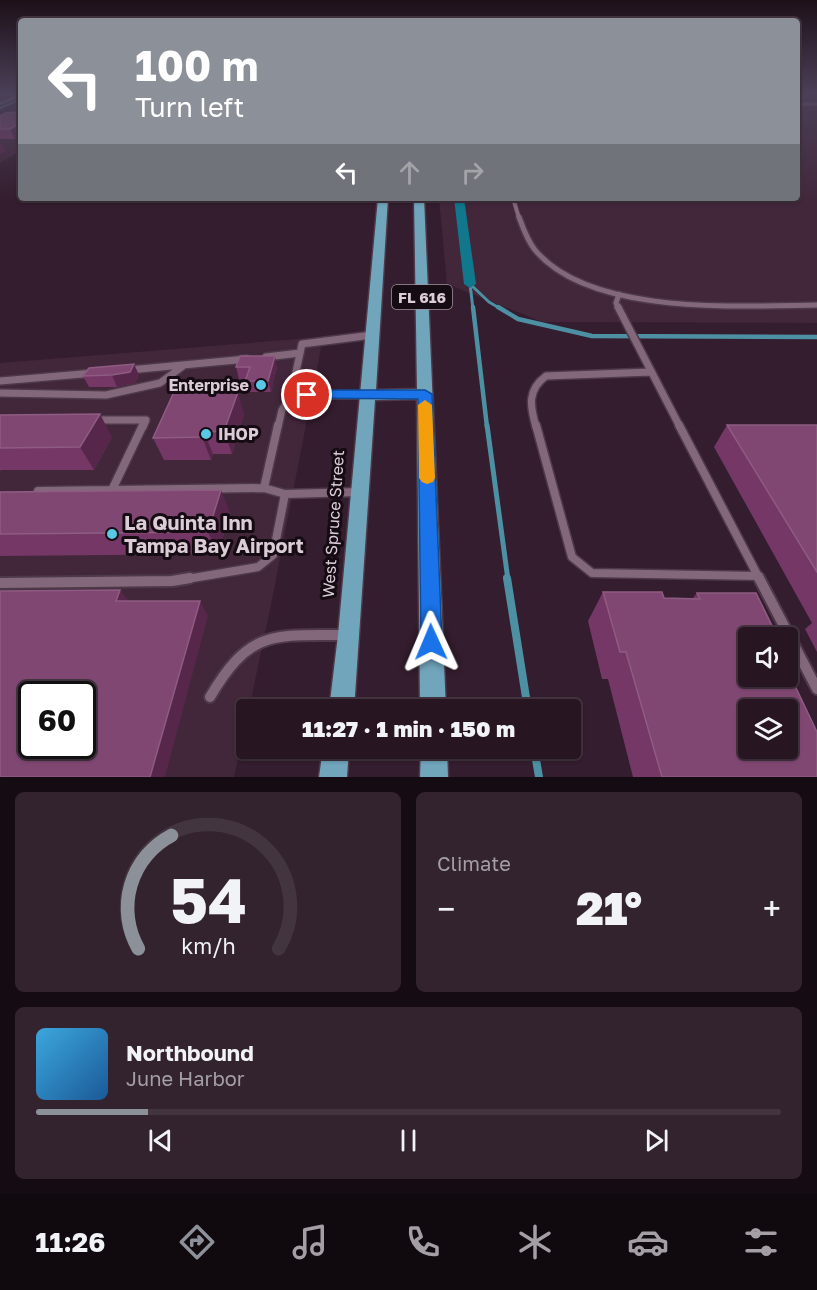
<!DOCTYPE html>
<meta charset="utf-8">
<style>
body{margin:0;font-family:"Golos Text",sans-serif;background:#33232f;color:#f1f3f6;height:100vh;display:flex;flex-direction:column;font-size:22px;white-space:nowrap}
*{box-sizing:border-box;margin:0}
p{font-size:20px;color:#a49fa5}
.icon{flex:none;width:33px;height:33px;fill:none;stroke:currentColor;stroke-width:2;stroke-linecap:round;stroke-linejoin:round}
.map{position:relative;height:777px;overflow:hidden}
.sheet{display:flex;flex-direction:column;gap:15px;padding:15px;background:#150c13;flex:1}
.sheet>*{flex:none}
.guide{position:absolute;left:18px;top:18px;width:782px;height:183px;border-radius:6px;box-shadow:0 2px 4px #0004,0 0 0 2px #433540;background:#8c9099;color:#fff;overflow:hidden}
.fabs{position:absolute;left:738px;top:627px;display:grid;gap:12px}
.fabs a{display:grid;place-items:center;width:60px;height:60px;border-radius:6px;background:#271622;box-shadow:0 2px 4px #0004,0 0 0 2px #433540;font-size:30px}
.speed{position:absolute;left:18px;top:681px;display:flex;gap:12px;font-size:30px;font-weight:700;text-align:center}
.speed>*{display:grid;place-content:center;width:78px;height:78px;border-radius:50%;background:#271622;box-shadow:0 2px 4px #0004,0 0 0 2px #433540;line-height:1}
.speed .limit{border:3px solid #111;border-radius:9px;background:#fff;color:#111}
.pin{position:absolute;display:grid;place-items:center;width:51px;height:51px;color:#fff;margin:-26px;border:3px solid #fff;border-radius:50%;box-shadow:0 2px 6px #0007}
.me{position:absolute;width:66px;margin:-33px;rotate:359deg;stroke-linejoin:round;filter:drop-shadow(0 0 4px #0008)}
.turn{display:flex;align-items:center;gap:21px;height:126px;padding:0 18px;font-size:27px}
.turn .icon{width:78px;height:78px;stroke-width:2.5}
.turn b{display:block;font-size:42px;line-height:51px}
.lanes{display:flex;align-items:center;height:57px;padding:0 18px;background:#0003;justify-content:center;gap:30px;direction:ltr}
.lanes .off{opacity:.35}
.big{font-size:45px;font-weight:800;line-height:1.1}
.sheet .widget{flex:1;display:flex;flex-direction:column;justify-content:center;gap:9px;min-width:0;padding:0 21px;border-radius:9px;background:#33232f}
.sheet .dial{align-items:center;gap:0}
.dial svg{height:156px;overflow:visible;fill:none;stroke:#433540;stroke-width:7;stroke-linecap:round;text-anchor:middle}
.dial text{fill:#f1f3f6;stroke:none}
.song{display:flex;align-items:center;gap:18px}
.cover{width:72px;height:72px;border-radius:9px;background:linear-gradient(135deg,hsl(200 70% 55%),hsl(210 70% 35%))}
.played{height:6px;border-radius:3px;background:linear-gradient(90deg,#8c9099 15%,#433540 15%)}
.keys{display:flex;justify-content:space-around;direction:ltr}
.heat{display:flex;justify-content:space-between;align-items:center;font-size:33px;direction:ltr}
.sheet .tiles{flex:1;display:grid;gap:15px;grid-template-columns:1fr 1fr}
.widget:last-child{grid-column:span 2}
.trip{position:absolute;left:236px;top:699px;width:345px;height:60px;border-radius:6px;background:#271622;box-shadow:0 2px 4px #0004,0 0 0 2px #433540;font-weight:800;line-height:60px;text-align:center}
.tabs{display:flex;height:96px;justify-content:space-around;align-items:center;background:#10090e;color:#a49fa5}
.tabs .icon{width:42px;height:42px}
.tabs .active{color:#8c9099}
.tabs b{font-size:27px;color:#f1f3f6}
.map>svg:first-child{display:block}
.built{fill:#42273b;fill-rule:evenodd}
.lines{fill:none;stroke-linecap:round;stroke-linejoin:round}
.stream-far4{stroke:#4d90a3;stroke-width:2}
.stream-far3{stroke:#4d90a3;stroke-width:3}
.stream-far2{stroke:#4d90a3;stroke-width:4.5}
.stream-far1{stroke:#4d90a3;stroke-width:5}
.stream{stroke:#4d90a3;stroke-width:8}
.canal{fill:#10778d;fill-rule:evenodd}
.lane-far5-casing{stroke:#4d3948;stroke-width:4.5}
.lane-far4-casing{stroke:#4d3948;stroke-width:5}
.lane-far3-casing{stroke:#4d3948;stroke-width:8}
.lane-far2-casing{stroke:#4d3948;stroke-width:10}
.lane-far1-casing{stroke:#4d3948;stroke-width:11}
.lane-casing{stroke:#4d3948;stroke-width:14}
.secondary-casing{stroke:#4d3948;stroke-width:3}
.primary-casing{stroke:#4d3948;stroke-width:3}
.lane-far5{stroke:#83687b;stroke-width:3}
.lane-far4{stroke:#83687b;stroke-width:4}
.lane-far3{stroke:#83687b;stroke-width:5}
.lane-far2{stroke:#83687b;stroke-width:7}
.lane-far1{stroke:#83687b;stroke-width:8}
.lane{stroke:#83687b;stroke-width:10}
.secondary{fill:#7a869b;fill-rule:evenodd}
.primary{fill:#70a5bc;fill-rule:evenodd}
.wall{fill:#753766}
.shaded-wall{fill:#56264b}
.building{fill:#804773;stroke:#8e5c82;stroke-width:1.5;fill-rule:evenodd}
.route{fill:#1a73e8;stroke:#114b97;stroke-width:1.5}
.slow{fill:#f59e0b}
.poi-dot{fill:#58c8e4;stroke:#150b12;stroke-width:2}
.labels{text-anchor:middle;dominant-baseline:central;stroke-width:6;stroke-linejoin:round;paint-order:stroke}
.shield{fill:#150b12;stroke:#a0929c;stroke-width:1.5}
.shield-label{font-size:15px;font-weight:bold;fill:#dcccd7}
.poi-label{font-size:16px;font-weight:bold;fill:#dcccd7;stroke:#150b12;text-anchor:end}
.street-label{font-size:16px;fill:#dcccd7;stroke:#150b12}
.near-poi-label{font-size:20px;font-weight:bold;fill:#dcccd7;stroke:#150b12;text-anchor:start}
</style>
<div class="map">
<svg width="817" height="777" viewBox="0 0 817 777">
<rect width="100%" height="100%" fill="#341d2e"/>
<path class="built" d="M797,93H817V323L543,322L447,284L439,198H796Z
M0,115H21V150L0,163Z
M323,337L273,595L249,709L246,710V722L234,777H0V363ZM32,694H82V746H32Z"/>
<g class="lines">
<path class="stream-far4" d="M0,108L21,99"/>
<path class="stream-far3" d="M470,284L473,309
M470,284L489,302L501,309"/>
<path class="stream-far2" d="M473,307L487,427
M498,307L518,319L592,336L817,337"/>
<path class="stream-far1" d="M487,425L508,580"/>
<path class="stream" d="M507,578L528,710
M534,748L539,777"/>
<path class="canal" d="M454,198H464L476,284L470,288L464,284Z"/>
<defs>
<path id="lane-far5" d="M0,95L21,94
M796,104H817"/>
<path id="lane-far4" d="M513,198L519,218"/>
<path id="lane-far3" d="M519,217C523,228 527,240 535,250C590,316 739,306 817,305
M619,309L616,303L619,294"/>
<path id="lane-far2" d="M618,307L680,427
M266,357L300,353
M129,370L247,359
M0,381L94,373
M0,393L106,395L160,383L183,366
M291,395H367
M96,420H146L143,427
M278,427L282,410L291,395L302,344L372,335
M536,427C530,406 527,390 546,376L651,372"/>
<path id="lane-far1" d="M536,425L572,557L592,573L759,576
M679,425L760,580
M264,488L278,425
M112,490L143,425
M38,491L264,488L285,494L360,492
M181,580L258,567L273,555L285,494"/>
<path id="lane" d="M759,578L817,689
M0,583L172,581L190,578
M210,697C250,629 273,635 346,635"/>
<path id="secondary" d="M19,94H21V97L0,105V102Z"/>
<path id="primary" d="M378,198H388L376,390L417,389L414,198H424L446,710H420L417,399L375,400L354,710H329L338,635Z
M323,748H349L347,777H319Z
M421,748H447L448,777H420Z"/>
</defs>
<use href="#lane-far5" class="lane-far5-casing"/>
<use href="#lane-far4" class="lane-far4-casing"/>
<use href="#lane-far3" class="lane-far3-casing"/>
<use href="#lane-far2" class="lane-far2-casing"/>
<use href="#lane-far1" class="lane-far1-casing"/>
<use href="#lane" class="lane-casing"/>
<use href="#secondary" class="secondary-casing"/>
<use href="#primary" class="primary-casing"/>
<use href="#lane-far5" class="lane-far5"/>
<use href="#lane-far4" class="lane-far4"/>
<use href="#lane-far3" class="lane-far3"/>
<use href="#lane-far2" class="lane-far2"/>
<use href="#lane-far1" class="lane-far1"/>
<use href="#lane" class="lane"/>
<use href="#secondary" class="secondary"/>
<use href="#primary" class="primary"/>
</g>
<path class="wall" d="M5,113L15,139H0V116Z
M236,367H277L271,392H249L245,381L246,379H239Z
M139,375L135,383L117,387H89L83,376Z
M244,414L232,454H213L211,460H164L153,438Z
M0,415L112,437L94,470H1L0,471Z
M727,425H817V652L805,629L812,623L714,447Z
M0,492L230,512L218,554L0,556Z
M603,592L664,598H693L697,593L748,638L817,777H633L608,679H602L588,621Z"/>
<path class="shaded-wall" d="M21,123V136L15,139L10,129Z
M0,142H1L6,152L0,154Z
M275,356L277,367L271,392L268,381Z
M134,364L139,375L135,383L117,387L112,375Z
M238,392L244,414L232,454L224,431Z
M100,414L112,437L94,470L80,447Z
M204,432L213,454L211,460L202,437Z
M221,490L230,512L218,554L208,532Z
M120,590L132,605L116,601Z
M200,601L208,616L165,777H150Z"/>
<path class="building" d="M21,112V123L10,129H0V116L5,113Z
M240,356H275L268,381H245L250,367H236Z
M134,364L130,372L112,375L83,376L89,368Z
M174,392H238L224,431L204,432L202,437L153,438Z
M100,414L80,447L0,448V415Z
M727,425H817V572Z
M221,490L208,532L0,534V492Z
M120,590L116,601H200L150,777H0V591ZM32,694H82V746H32Z
M603,592H662L664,598L700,599L697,593H756L778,638H748V676H788V671L817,732V777H662L626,652H620ZM748,710H788V748H748Z"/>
<linearGradient id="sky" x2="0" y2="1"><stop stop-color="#1d1019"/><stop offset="0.46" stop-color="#4a4057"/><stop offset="1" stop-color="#4a4057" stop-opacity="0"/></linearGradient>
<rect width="817" height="202" fill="url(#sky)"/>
<path class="route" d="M307,390H425L432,394L442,642L438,649L431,652L424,649L421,642L418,399L302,398L300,395Z"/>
<path class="slow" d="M425,400L432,405L435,478L433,482L427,484L422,482L419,478L418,405Z"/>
<g class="poi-dot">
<circle cx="261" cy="385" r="6"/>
<circle cx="206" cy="434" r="6"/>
<circle cx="112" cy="534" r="6"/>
</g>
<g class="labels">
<rect class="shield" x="392" y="285" width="60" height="24" rx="4.5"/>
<g class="shield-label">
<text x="422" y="297">FL 616</text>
</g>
<g class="poi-label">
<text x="249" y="385">Enterprise</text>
<text x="218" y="434" text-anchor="start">IHOP</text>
</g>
<g class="street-label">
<text transform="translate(333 524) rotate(-86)">West Spruce Street</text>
</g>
<g class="near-poi-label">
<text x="124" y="522">La Quinta Inn<tspan x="124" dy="23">Tampa Bay Airport</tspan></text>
</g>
</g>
</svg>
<div class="fabs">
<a><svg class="icon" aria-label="sound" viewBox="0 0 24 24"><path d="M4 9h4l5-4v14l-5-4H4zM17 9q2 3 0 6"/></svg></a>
<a><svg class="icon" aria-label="layers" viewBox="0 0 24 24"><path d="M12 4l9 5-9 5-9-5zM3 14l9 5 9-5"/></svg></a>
</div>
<div class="speed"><div class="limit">60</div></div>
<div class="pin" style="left:307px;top:395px;background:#d93025"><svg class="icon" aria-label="arrive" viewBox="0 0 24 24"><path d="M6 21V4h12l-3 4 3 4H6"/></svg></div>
<svg class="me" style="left:431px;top:642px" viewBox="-20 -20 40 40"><path d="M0-17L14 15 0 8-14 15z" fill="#1a73e8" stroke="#fff" stroke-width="4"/></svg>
<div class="trip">11:27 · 1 min · 150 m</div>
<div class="guide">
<div class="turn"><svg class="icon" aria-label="left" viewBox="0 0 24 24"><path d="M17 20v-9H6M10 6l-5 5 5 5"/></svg><div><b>100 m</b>Turn left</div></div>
<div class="lanes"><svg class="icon" aria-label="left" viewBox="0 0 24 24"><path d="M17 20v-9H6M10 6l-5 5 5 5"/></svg><svg class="icon off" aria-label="ahead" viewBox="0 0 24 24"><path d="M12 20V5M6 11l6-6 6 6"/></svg><svg class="icon off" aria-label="right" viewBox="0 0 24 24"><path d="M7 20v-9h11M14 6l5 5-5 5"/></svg></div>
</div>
</div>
<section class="sheet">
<div class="tiles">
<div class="widget dial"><svg viewBox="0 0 100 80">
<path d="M14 69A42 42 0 1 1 86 69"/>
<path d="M14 69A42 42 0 0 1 31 11" stroke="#8c9099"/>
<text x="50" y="56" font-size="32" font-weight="700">54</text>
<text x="50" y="72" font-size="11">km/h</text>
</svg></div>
<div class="widget"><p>Climate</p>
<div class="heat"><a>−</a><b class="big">21°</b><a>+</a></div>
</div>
<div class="widget">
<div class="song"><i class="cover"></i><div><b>Northbound</b><p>June Harbor</p></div></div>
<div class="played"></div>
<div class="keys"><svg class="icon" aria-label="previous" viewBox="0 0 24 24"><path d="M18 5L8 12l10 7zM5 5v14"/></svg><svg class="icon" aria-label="pause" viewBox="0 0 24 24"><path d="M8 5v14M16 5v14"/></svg><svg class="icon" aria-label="next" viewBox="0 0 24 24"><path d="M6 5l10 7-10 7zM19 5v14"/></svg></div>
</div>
</div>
</section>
<nav class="tabs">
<b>11:26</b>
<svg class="icon active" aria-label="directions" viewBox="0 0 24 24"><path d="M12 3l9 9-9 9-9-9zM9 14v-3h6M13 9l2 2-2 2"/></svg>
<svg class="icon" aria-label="music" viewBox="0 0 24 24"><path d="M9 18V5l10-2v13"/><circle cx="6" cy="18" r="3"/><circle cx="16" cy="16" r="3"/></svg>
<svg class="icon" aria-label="phone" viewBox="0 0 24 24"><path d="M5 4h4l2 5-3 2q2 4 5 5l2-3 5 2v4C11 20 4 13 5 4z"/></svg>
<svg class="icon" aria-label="climate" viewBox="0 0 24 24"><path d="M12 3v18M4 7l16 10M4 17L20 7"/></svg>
<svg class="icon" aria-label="car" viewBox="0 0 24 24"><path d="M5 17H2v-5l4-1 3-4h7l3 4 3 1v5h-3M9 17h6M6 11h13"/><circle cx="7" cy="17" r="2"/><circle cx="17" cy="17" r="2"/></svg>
<svg class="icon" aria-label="filters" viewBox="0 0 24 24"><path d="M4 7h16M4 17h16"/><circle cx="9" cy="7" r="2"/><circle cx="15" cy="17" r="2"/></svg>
</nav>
